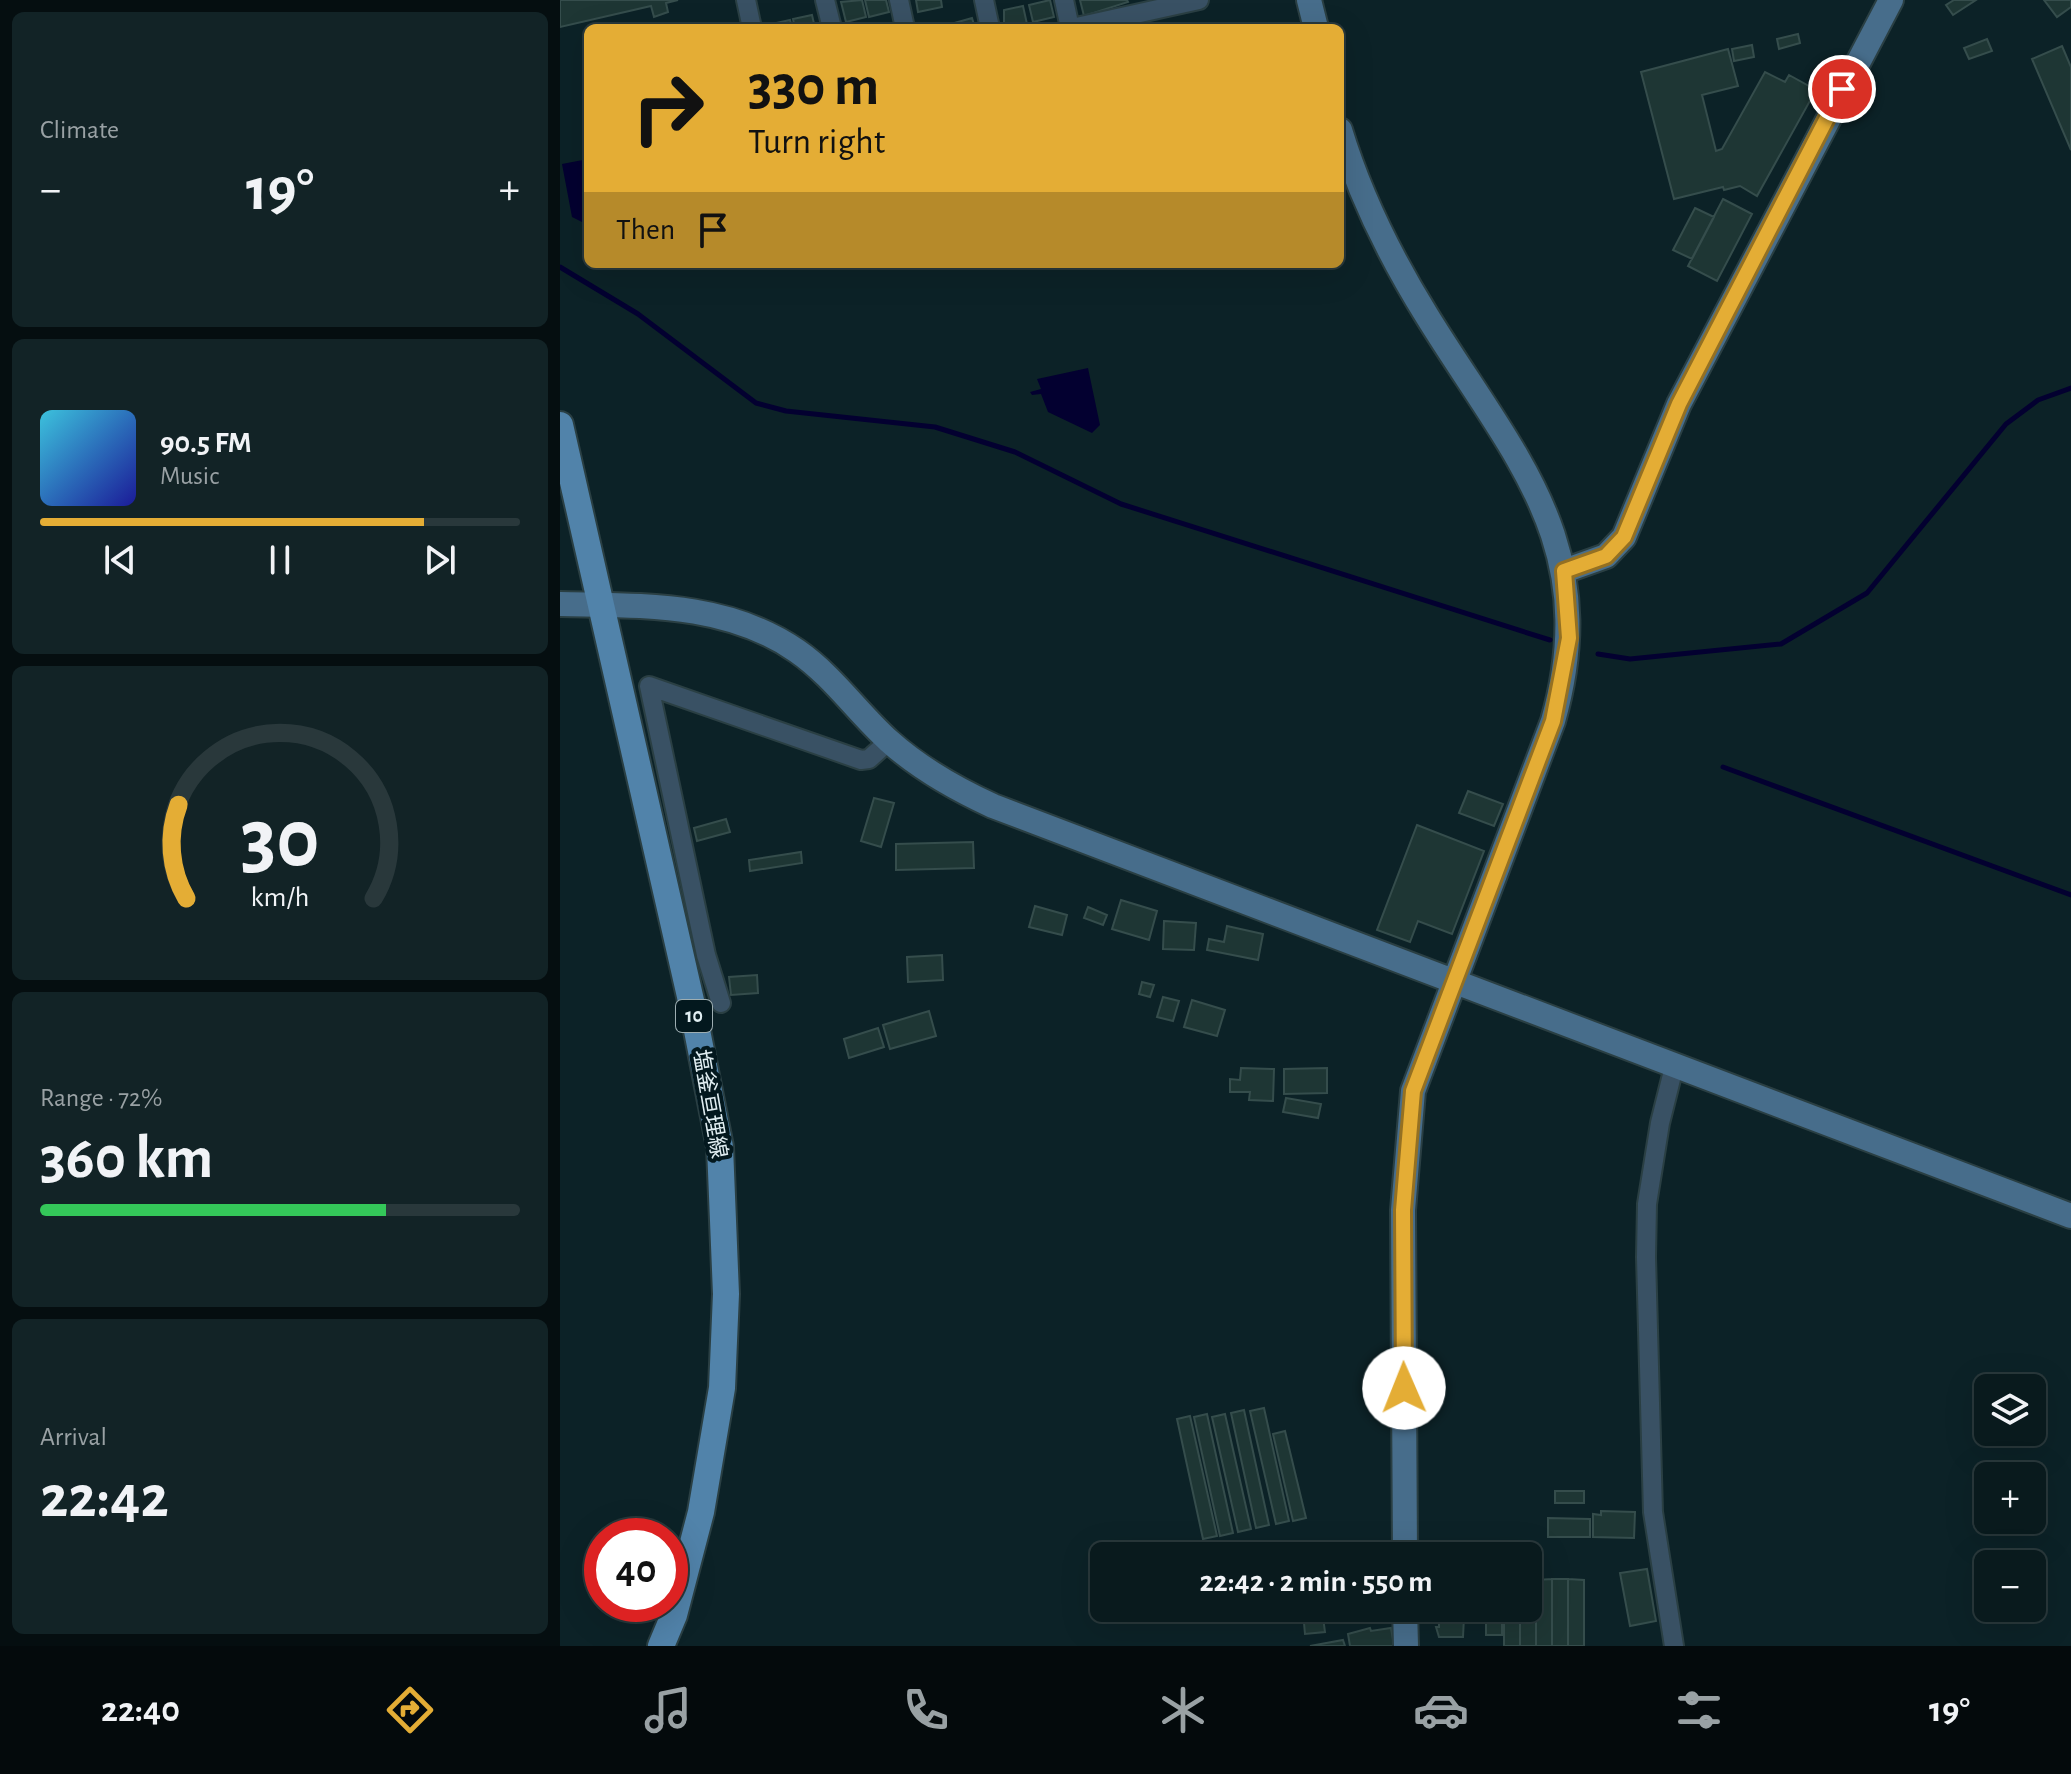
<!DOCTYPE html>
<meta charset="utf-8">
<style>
body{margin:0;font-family:"Alegreya Sans","Noto Sans JP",sans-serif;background:#122326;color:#f1f3f6;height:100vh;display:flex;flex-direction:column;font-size:30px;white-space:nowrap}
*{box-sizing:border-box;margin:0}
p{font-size:26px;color:#99a1a4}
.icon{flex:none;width:44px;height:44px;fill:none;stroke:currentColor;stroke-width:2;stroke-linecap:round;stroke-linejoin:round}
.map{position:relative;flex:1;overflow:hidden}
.panel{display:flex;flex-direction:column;gap:12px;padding:12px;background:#050e10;width:560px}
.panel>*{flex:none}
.hud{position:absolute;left:24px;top:24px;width:760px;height:244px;border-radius:12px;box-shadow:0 8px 32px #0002,0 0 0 2px #29383b;background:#e4ad35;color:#111;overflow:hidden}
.tools{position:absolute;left:1414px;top:1374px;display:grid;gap:16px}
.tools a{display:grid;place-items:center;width:72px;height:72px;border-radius:12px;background:#091a1d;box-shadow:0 8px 32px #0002,0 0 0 2px #29383b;font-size:40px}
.speed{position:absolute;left:24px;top:1518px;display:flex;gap:16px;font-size:40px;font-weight:700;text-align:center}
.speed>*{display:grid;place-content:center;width:104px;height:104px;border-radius:50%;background:#091a1d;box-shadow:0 8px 32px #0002,0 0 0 2px #29383b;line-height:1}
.speed .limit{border:12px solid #d22;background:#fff;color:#111}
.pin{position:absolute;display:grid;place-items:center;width:68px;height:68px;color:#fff;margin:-34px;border:4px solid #fff;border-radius:50%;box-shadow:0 2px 8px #0007}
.me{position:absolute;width:88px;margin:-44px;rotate:359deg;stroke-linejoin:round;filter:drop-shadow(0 0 6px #0008)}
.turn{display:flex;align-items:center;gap:28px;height:168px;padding:0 32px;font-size:36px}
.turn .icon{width:104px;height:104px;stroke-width:2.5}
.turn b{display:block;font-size:56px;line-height:68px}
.then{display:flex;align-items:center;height:76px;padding:0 32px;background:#0003;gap:16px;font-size:30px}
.big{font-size:60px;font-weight:600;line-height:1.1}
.panel .tile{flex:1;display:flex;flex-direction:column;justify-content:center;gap:12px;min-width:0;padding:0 28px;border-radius:12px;background:#122326}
.panel .dial{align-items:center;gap:0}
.dial svg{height:208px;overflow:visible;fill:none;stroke:#29383b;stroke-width:7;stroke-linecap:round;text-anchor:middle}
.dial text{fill:#f1f3f6;stroke:none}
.song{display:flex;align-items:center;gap:24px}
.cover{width:96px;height:96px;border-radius:12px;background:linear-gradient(135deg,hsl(190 70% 55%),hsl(240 70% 35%))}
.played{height:8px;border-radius:4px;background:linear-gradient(90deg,#e4ad35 80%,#29383b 80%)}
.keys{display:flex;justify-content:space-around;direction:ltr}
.heat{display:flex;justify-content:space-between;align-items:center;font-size:44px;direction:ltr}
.charge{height:12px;border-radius:6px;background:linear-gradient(90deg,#34c759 72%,#29383b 0)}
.trip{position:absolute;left:530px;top:1542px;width:452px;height:80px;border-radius:12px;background:#091a1d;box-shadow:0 8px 32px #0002,0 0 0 2px #29383b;font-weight:600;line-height:80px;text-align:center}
.tabs{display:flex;height:128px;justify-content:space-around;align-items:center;background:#040a0c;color:#99a1a4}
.tabs .icon{width:56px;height:56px}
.tabs .on{color:#e4ad35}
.tabs b{font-size:36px;color:#f1f3f6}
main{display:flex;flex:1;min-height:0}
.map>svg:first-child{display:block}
.water{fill:#030030}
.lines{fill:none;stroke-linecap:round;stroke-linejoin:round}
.stream{stroke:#030030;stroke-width:5}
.building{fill:#1e3634;stroke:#354d4c;stroke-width:2}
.street-casing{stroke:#2a3f43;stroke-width:22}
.secondary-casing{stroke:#2a3f43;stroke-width:28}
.primary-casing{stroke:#2a3f43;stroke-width:30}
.street{stroke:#395164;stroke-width:18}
.secondary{stroke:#476d8b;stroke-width:24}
.primary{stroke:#5183aa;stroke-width:26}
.route-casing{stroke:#947022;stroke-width:20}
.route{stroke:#e4ad35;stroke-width:14}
.labels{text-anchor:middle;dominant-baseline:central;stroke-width:8;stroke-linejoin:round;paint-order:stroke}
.shield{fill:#03181e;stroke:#9eaeb2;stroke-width:2}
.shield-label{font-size:20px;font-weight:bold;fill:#e1eef2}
.street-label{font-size:22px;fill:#e1eef2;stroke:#03181e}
</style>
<main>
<section class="panel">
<div class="tile"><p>Climate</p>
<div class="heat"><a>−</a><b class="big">19°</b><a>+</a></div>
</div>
<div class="tile">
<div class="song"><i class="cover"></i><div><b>90.5 FM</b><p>Music</p></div></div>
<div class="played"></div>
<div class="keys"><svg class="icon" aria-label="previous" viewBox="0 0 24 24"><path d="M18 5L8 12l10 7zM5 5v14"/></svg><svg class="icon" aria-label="pause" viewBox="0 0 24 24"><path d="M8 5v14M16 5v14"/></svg><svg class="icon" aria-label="next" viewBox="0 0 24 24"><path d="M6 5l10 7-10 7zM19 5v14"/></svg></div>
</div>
<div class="tile dial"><svg viewBox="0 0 100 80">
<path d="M14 69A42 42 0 1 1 86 69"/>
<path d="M14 69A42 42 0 0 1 11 33" stroke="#e4ad35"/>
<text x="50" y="56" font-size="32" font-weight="700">30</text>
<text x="50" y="72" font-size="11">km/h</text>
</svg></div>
<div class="tile"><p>Range · 72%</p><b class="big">360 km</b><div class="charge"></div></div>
<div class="tile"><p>Arrival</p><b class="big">22:42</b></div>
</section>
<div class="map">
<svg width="1511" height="1646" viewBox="0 0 1511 1646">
<rect width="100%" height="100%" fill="#0c2227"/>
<path class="water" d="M28,159V225L12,217L2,164Z
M528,368L540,425L532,433L488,412L481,394L472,395L470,392L481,389L477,379Z"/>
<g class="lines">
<path class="stream" d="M0,267L78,314L196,403L226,411L375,427L455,452L561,504L990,640
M1038,654L1070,659L1221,644L1307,593L1446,424L1478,400L1511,388
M1163,767L1511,895"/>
</g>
<path class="building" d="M0,0H118L106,3L108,12L94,17L91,6L0,27Z
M302,0L306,17L286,22L281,2Z
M305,0H326L329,12L309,17Z
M356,0H381L382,7L358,12Z
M490,0L494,17L473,22L469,5Z
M520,0H567L568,2L524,16Z
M1394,0H1416L1393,15L1386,5Z
M1484,0H1511V7L1497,17Z
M463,6L467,24L444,26V10Z
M252,15L255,28H235L233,19Z
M412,18L415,28H392L391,24Z
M230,20L232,28H207V25Z
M1238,34L1240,43L1219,49L1217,39Z
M1427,39L1432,51L1409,59L1404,48Z
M1192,45L1194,57L1174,61L1172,49Z
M1502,46L1511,67V150L1472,59Z
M1168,49L1178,86L1142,95L1156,151L1162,149L1205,72L1225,82L1229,75L1256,90L1197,196L1180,186L1164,190L1163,187L1114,199L1081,72Z
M1163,199L1192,214L1157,281L1128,266Z
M1135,208L1154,217L1132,259L1113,250Z
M908,791L943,804L934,826L899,813Z
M314,798L334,803L321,847L301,841Z
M166,819L170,832L137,841L134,828Z
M857,825L924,851L892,934L858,921L850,942L817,930Z
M413,842L414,868L336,870V844Z
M241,852L242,863L190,871L189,860Z
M561,900L597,911L589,940L552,929Z
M475,906L507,915L502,935L469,927Z
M528,907L547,915L543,925L524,918Z
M604,921L636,923L634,950L603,949Z
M667,926L703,934L698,960L647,950L649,939L664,942Z
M382,955L383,980L348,982L347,957Z
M197,975L198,993L171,995L169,977Z
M582,982L594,985L590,997L579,994Z
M603,997L619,1001L613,1021L597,1017Z
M632,1000L665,1010L657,1036L624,1027Z
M369,1011L376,1036L330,1049L323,1025Z
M318,1028L324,1047L289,1058L284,1039Z
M681,1068L714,1069L713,1101L689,1100L690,1092H670V1079L680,1080Z
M767,1068V1093L724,1094V1069Z
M726,1098L761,1104L758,1118L723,1112Z
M704,1408L729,1521L716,1524L690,1411Z
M684,1410L709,1525L696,1528L671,1413Z
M647,1414L673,1533L660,1536L634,1417Z
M665,1414L691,1529L678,1532L652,1417Z
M630,1416L657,1536L643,1539L617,1419Z
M725,1431L746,1518L733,1521L713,1434Z
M995,1491H1024V1503H995Z
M1041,1511L1075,1512L1074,1538L1033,1537V1514L1041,1515Z
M988,1518L1030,1519V1537H988Z
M1087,1569L1096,1621L1070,1626L1060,1573Z
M992,1579H1008V1646H992Z
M992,1579V1646H976V1580Z
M1008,1579L1024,1580V1646H1008Z
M968,1580H976V1646H960V1608H968Z
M771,1608H797L775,1617Z
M926,1608H942V1635H926Z
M944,1608H960V1646H944Z
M762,1610L765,1632L745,1634L743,1612Z
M879,1617H904L903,1637H879L876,1627H879Z
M810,1628L811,1631L831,1628L834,1646H790L788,1634Z
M783,1640L785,1646H750Z"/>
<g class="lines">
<defs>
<path id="street" d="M186,0L192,28
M265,0L272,28
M339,0L345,28
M424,0L430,28
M504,0L510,28
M512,28L639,0
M161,1003L146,955L89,686L301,760L309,759L329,741
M1114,1646L1093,1512L1086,1257L1087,1204L1100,1123L1115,1063"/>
<path id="secondary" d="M749,0L756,28
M780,130C800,196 831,258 867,316C954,457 1043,544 993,721L853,1091L843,1210L845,1556
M1004,571L1046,556L1064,537L1119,404L1331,0
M0,604C82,606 166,602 237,651C273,676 297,712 329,741C359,768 396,789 433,806L1511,1216
M845,1608L846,1646"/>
<path id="primary" d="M0,425L132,1005L160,1147L166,1294L162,1388L141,1512L114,1615L101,1646"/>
</defs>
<use href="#street" class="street-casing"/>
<use href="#secondary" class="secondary-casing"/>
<use href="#primary" class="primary-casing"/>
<use href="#street" class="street"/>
<use href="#secondary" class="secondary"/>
<use href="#primary" class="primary"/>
</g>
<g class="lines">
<defs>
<path id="route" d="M844,1388L843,1210L853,1091L993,721L1009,638L1004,571L1046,556L1064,537L1119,404L1282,89"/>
</defs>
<use href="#route" class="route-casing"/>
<use href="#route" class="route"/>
</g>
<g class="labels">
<rect class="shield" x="116" y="1000" width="36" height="32" rx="6"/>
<g class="shield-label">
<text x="134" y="1016">10</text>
</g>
<g class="street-label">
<text transform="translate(150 1104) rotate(80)">塩釜亘理線</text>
</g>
</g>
</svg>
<div class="tools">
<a><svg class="icon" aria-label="layers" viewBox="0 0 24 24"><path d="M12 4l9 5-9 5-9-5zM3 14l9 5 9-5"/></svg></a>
<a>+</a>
<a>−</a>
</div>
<div class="speed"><div class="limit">40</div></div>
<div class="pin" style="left:1282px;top:89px;background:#d93025"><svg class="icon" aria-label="arrive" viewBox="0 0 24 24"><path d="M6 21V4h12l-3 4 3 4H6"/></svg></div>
<svg class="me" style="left:844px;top:1388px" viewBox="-20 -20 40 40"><circle r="19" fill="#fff"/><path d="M0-13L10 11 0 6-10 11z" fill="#e4ad35"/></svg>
<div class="trip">22:42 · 2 min · 550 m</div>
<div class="hud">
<div class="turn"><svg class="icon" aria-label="right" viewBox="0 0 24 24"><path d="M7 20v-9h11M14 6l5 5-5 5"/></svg><div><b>330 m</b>Turn right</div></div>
<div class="then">Then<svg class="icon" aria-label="arrive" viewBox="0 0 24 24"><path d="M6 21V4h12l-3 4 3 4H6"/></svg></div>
</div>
</div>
</main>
<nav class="tabs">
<b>22:40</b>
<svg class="icon on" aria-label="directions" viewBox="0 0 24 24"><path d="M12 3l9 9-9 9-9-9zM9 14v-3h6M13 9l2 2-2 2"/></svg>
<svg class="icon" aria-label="music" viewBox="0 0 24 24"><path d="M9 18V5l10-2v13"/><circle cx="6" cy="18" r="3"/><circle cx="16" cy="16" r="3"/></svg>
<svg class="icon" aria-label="phone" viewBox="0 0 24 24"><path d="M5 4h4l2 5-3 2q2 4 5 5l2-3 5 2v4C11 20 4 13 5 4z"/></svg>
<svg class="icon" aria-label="climate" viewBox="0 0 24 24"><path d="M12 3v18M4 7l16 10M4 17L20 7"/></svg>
<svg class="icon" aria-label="car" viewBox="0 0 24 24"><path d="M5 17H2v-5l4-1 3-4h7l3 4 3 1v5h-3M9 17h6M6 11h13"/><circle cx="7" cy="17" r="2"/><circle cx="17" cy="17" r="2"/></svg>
<svg class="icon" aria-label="filters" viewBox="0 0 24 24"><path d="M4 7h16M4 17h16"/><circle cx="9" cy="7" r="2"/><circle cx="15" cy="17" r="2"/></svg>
<b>19°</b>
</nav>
